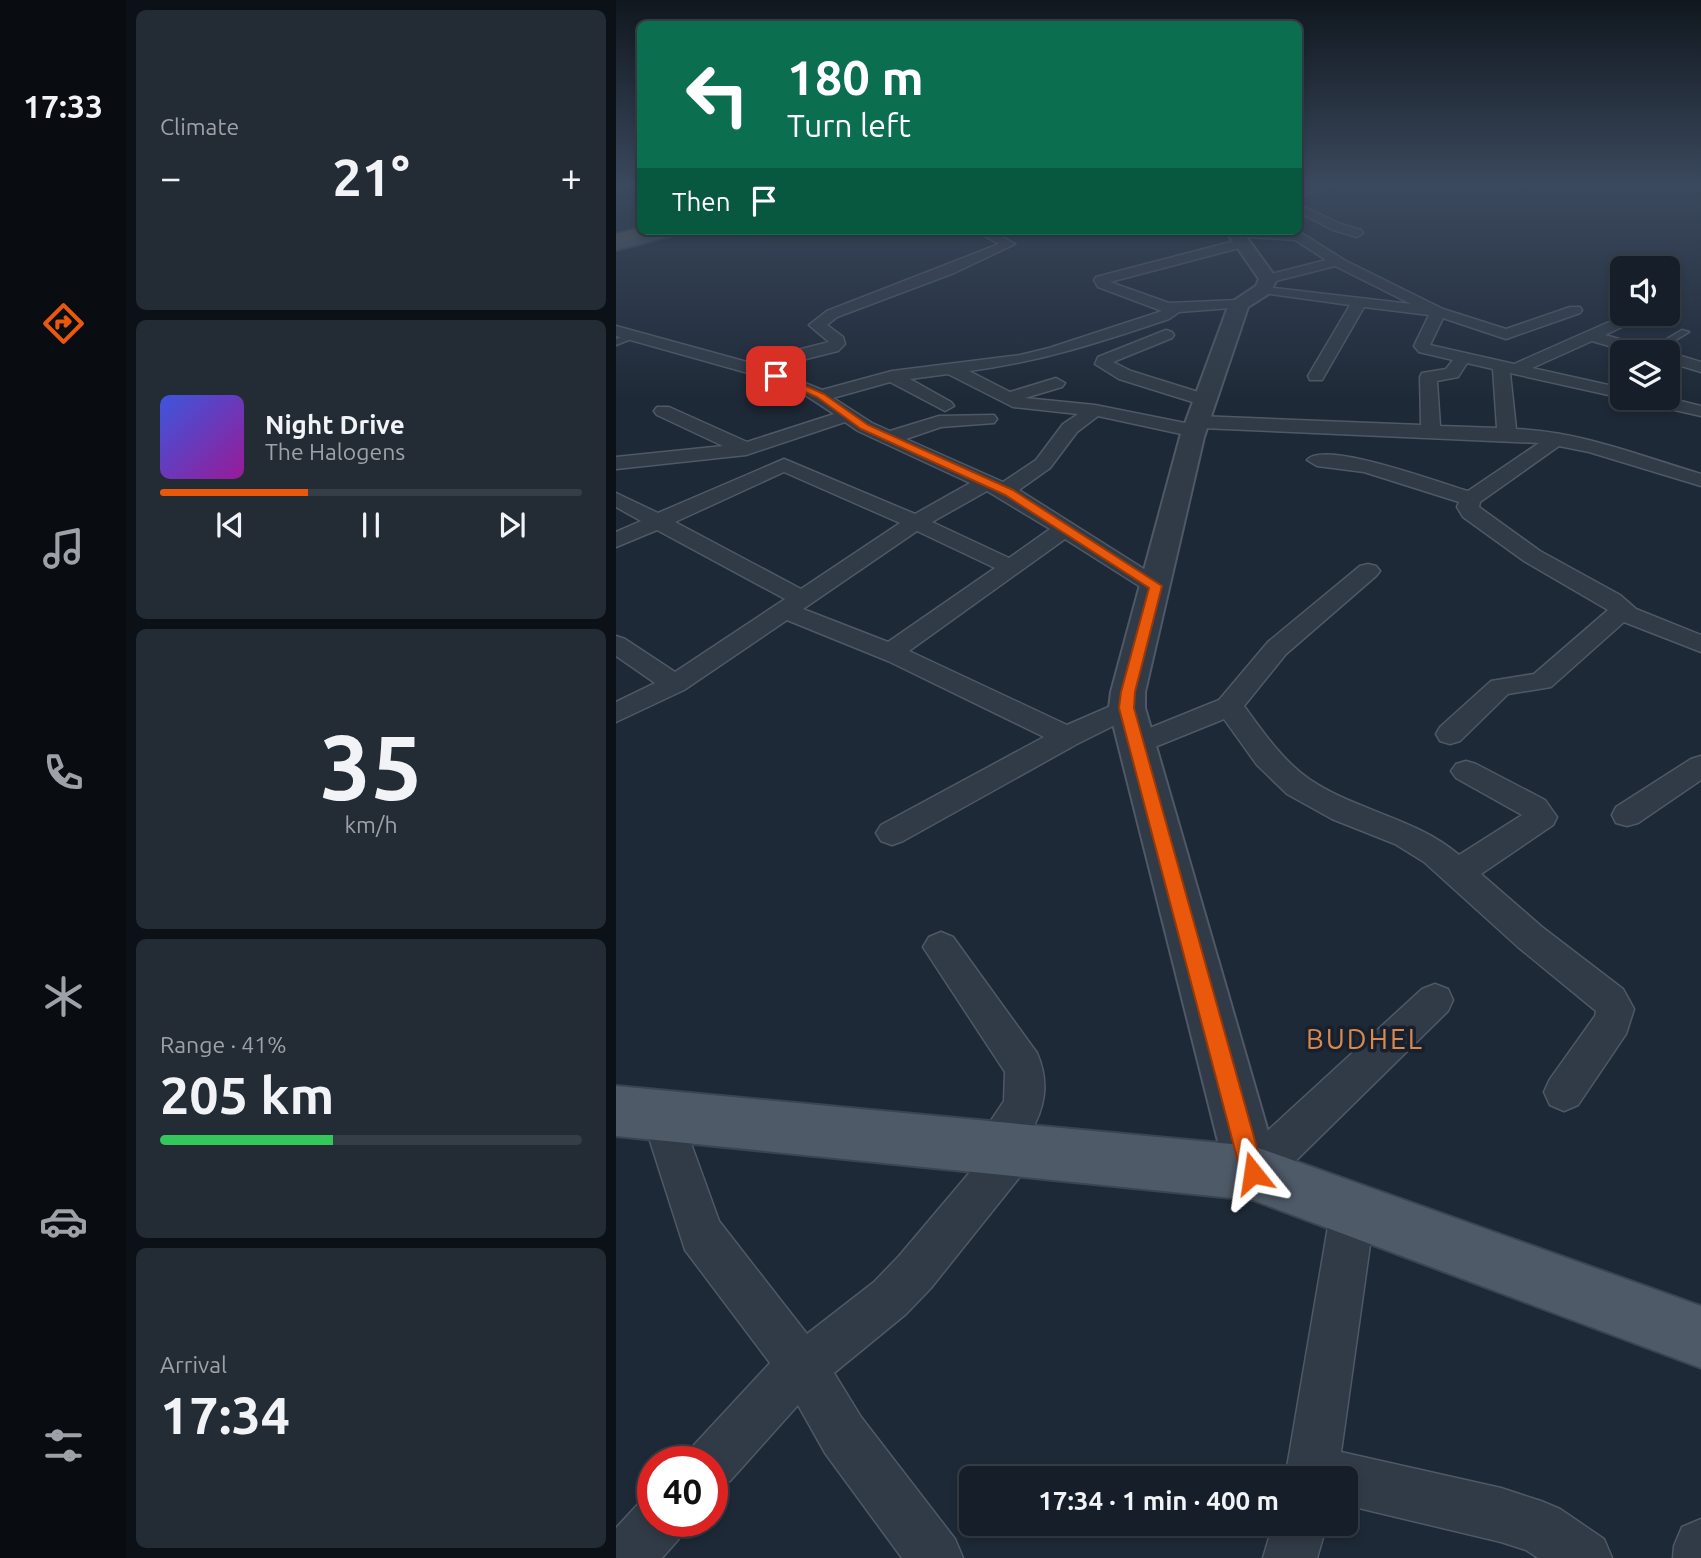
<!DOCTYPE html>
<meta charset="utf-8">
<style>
body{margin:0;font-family:Ubuntu,sans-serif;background:#232c35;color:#f1f3f6;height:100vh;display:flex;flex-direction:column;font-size:26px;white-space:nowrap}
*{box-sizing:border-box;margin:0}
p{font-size:23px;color:#9ea2a8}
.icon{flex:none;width:38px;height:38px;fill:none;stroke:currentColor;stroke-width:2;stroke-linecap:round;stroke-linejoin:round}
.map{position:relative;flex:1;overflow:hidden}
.side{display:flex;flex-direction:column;gap:10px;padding:10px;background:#0c1117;width:490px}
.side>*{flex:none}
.banner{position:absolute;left:21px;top:21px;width:665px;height:214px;border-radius:10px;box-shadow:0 4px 10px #0003,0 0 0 2px #353d46;background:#0b6e4f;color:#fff;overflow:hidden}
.controls{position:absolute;left:994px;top:256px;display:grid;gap:14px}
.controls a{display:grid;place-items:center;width:70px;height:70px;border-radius:10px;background:#161f29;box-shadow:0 4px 10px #0003,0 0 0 2px #353d46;font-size:35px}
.speed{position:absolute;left:21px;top:1446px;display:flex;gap:14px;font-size:35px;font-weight:700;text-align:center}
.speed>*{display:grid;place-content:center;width:91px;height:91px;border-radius:50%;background:#161f29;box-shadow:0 4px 10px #0003,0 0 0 2px #353d46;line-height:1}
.speed .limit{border:10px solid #d22;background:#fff;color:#111}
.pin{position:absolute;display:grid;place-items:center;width:60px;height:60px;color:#fff;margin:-30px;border-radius:14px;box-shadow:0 4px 10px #0006}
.me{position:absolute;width:77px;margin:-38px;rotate:345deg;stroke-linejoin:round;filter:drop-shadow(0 0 5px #0008)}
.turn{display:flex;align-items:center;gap:24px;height:147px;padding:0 35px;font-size:32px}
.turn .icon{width:91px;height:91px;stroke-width:2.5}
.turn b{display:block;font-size:49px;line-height:60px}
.then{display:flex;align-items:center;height:66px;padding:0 35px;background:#0003;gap:14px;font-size:26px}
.big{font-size:52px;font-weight:600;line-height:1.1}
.side .tile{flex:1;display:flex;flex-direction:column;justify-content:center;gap:10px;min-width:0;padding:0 24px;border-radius:10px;background:#232c35}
.side .dial{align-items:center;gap:0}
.dial b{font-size:91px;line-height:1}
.song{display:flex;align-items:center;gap:21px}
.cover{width:84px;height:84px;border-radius:10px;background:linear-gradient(135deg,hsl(230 70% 55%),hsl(300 70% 35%))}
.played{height:7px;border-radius:4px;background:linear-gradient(90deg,#ea580c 35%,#353d46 35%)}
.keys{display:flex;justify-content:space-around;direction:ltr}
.heat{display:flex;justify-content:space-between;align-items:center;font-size:38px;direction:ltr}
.charge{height:10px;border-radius:5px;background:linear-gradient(90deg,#34c759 41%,#353d46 0)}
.trip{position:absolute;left:343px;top:1466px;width:399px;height:70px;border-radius:10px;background:#161f29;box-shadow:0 4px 10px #0003,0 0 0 2px #353d46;font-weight:600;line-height:70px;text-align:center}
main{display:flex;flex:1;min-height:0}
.menu{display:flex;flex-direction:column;width:126px;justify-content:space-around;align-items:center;background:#090c10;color:#9ea2a8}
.menu .icon{width:49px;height:49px}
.menu .on{color:#ea580c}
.menu b{font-size:32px;color:#f1f3f6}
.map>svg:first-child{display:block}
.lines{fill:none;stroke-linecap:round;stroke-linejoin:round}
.service-casing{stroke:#4f5866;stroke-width:3}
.minor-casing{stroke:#4f5866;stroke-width:3}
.tertiary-casing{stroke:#4f5866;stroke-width:4}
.primary-casing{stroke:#3b4451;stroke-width:4}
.trunk-casing{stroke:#3c4552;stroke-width:4}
.service{fill:#313b47;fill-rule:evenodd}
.minor{fill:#313b47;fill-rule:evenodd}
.tertiary{fill:#313b47;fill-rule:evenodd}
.primary{fill:#4f5a68;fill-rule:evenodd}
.trunk{fill:#5e5e5b;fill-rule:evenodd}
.route{fill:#ea580c;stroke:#983908;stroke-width:2}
.labels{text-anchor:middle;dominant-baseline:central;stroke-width:7;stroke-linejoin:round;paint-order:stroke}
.near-quarter-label{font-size:28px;letter-spacing:2px;fill:#da8a51;stroke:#17202c}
</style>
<main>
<nav class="menu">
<b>17:33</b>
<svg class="icon on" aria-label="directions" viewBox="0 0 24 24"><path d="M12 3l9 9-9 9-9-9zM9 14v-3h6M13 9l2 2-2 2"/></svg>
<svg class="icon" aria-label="music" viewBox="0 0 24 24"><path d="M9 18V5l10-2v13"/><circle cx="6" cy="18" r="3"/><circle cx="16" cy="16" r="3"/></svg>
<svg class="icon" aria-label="phone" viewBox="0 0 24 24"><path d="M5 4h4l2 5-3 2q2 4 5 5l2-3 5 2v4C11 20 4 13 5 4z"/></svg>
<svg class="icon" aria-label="climate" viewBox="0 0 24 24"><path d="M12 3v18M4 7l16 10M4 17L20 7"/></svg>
<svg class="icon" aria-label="car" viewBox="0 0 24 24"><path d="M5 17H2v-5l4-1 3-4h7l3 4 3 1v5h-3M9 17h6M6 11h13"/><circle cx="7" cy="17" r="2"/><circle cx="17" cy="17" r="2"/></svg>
<svg class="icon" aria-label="filters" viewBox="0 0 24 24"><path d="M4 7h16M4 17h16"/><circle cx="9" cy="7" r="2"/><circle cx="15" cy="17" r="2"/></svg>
</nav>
<section class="side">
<div class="tile"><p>Climate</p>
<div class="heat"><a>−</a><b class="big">21°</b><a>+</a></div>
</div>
<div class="tile">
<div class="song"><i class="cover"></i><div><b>Night Drive</b><p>The Halogens</p></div></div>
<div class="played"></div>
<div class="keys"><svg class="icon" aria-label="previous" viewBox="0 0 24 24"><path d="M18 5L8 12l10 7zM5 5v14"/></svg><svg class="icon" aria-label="pause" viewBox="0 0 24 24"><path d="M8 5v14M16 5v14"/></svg><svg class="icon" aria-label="next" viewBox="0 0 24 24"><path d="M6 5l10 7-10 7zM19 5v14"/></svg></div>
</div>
<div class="tile dial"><b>35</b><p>km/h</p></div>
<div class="tile"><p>Range · 41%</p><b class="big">205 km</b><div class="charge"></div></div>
<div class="tile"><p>Arrival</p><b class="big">17:34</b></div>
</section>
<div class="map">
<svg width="1085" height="1558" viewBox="0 0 1085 1558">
<rect width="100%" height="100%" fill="#1e2937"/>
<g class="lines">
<defs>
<path id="service" d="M1066,330L1073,332L1040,352H1029Z
M17,333L21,335L20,337L0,345V339Z"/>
<path id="minor" d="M702,184H718L682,197V190Z
M682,204L725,224L745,230L747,233L741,237L717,230L682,212Z
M360,231H376L399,244L338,273L221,317L211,325L227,337L229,344L222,351L162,366L157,370L206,390L276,371L404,355L433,348L546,311L482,287L478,280L480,277L626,239L632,243L631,246L494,282L553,303L623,300L628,301L630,304L628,307L563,312L553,319C485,342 424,362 353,371L394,392L440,378L449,383L446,387L409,398L479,405L574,424L575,418L582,416L805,425L804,377L806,373L830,369L837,360L803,352L798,346L813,315L748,307L706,380H694L692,376L734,305L647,293L642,292V286L795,304L719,266L652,283L647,282V276L710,260L679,240L618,236L612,231H668L687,234L730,261L827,309L890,329L954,307H964L966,310L964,313L890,339L827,318L814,345L898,364L1011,314H1021L1024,317L1021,320L989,335L1038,349L1040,352H1014L976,341L916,368L1006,388V397H1010L1006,398L894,373L900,429C963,431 1025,456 1085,474V486L973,452L943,446L864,502L863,507L924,551L1004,595L1020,609L1085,635V652L1008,622L935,687L892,694L844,741L834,744L824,741L820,734L824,727L875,681L918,674L992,610L908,561L847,517L841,507L843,502L748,472L701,466L691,460C707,439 827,484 852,491L923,443L586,428L588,431L586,435L579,437L482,416L461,432L434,468L403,490L547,581L551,586L547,591H531L449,539L293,651L451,725L511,699L521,702L525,708L521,714L461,744L287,841L276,845L265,841L260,833L265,825L428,737L272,661L171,620L68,690L0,722V702L39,683L0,656V636L9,639L59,672L169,599L41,530L0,547V532L25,521L0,507V493L42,513L168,459L299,514L354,483L242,431L229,422L130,455L0,469V457L107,446L41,415L38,411L41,407H53L131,442L218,414L186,393L139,375L0,336V326L142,365L150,358L213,342L193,325L211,311L383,244ZM851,363L877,369L881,428L824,426L821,381L842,377ZM332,374L397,407L462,414L447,424L420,460L387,482L290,439L325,427L378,423L381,419L378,415L323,416L274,431L256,423L217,398L274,382L329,411L338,406L335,402L294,379ZM168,472L284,523L185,589L59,522ZM371,491L434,529L393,558L316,522ZM301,531L379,568L272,642L187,609Z
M550,330L556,332L558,335L556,338L497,362L515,371L595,396L598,400L595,404H583L503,379L479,364L482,357Z
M1052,352L1085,362V372L1052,362Z
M1016,397H1049L1085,406V416L1019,401Z
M752,564L760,566L764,571L760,576L670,654L628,706C647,732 666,760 693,779C740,811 800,818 843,855L906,815L840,778L835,771L840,764L850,761L860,764L929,800L941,817L937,825L865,874L926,927L1007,989L1018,1009L1010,1034L962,1105L948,1111L934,1105L928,1092L934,1079L979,1016L980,1011L902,947L808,862L779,844L716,819L671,794L641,765L608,719L519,755L509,752L505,745L509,738L603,700L652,642L744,566Z
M1085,756V780L1022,823L1011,826L1000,823L996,815L1000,807L1075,759Z
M325,932L337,937L421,1053C434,1083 429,1108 413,1135L420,1150L414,1164L315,1288L290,1314L218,1373L245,1417L339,1539L347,1558H286L209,1453L182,1405L114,1481L96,1489V1461H71L78,1445L154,1363L69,1250L26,1116L32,1102L46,1097L60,1102L103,1221L191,1334L258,1282L283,1256L365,1159L360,1148L366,1134L388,1101L389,1072L307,947L313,937Z
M819,984L832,989L837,1000L832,1011L652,1188L637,1194L622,1188L616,1173L622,1158L806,989Z
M737,1187L752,1194L759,1209L725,1452L885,1488L925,1501L944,1509L988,1539L996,1558H922L910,1550L885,1542L730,1505V1479H669L715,1209L722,1194Z
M37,1497V1521H70L62,1540L46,1558H0V1528L24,1502Z
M1085,1519V1558H1057L1058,1546L1066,1527Z
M657,1524H711L701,1558H647Z"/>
<path id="tertiary" d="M610,231H626L661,279L654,293L632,307L588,437L529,692V708L664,1173L656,1192L637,1200L618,1192L610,1173L493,708L495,692L564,437L613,304L640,286L643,279Z"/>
<path id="primary" d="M37,231H64L62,234L0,250V240Z
M0,1086L637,1146L1085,1306V1368L637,1200L0,1136Z"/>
<path id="trunk" d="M24,228V231H42L40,234L0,244V234Z"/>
</defs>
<use href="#service" class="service-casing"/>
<use href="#minor" class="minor-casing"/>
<use href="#tertiary" class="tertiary-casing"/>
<use href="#primary" class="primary-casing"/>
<use href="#trunk" class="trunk-casing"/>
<use href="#service" class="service"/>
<use href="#minor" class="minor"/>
<use href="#tertiary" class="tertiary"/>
<use href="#primary" class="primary"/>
<use href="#trunk" class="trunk"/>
</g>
<linearGradient id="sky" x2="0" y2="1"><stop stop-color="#10171e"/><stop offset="0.46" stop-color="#3b495e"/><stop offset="1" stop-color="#3b495e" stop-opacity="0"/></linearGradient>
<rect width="1085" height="402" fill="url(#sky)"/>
<path class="route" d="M157,374H163L208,394L252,425L397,490L546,586L519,692L518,708L648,1173L645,1181L637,1184L629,1181L625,1173L503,708L505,692L533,588L389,495L245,429L201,397L157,378Z"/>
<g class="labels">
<g class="near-quarter-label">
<text x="749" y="1038">BUDHEL</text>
</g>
</g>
</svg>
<div class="controls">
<a><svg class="icon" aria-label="sound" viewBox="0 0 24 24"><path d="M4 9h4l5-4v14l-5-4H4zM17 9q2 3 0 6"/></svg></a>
<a><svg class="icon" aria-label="layers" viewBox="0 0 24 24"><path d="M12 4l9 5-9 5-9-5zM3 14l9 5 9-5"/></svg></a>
</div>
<div class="speed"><div class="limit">40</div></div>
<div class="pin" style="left:160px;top:376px;background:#d93025"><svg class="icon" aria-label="arrive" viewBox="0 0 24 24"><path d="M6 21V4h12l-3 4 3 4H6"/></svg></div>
<svg class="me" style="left:637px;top:1173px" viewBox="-20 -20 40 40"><path d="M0-17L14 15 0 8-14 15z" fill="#ea580c" stroke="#fff" stroke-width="4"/></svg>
<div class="trip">17:34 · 1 min · 400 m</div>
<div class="banner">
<div class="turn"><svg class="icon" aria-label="left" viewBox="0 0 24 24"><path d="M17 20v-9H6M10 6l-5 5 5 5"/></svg><div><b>180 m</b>Turn left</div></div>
<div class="then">Then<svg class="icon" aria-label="arrive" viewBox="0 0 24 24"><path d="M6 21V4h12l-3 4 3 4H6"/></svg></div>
</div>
</div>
</main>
